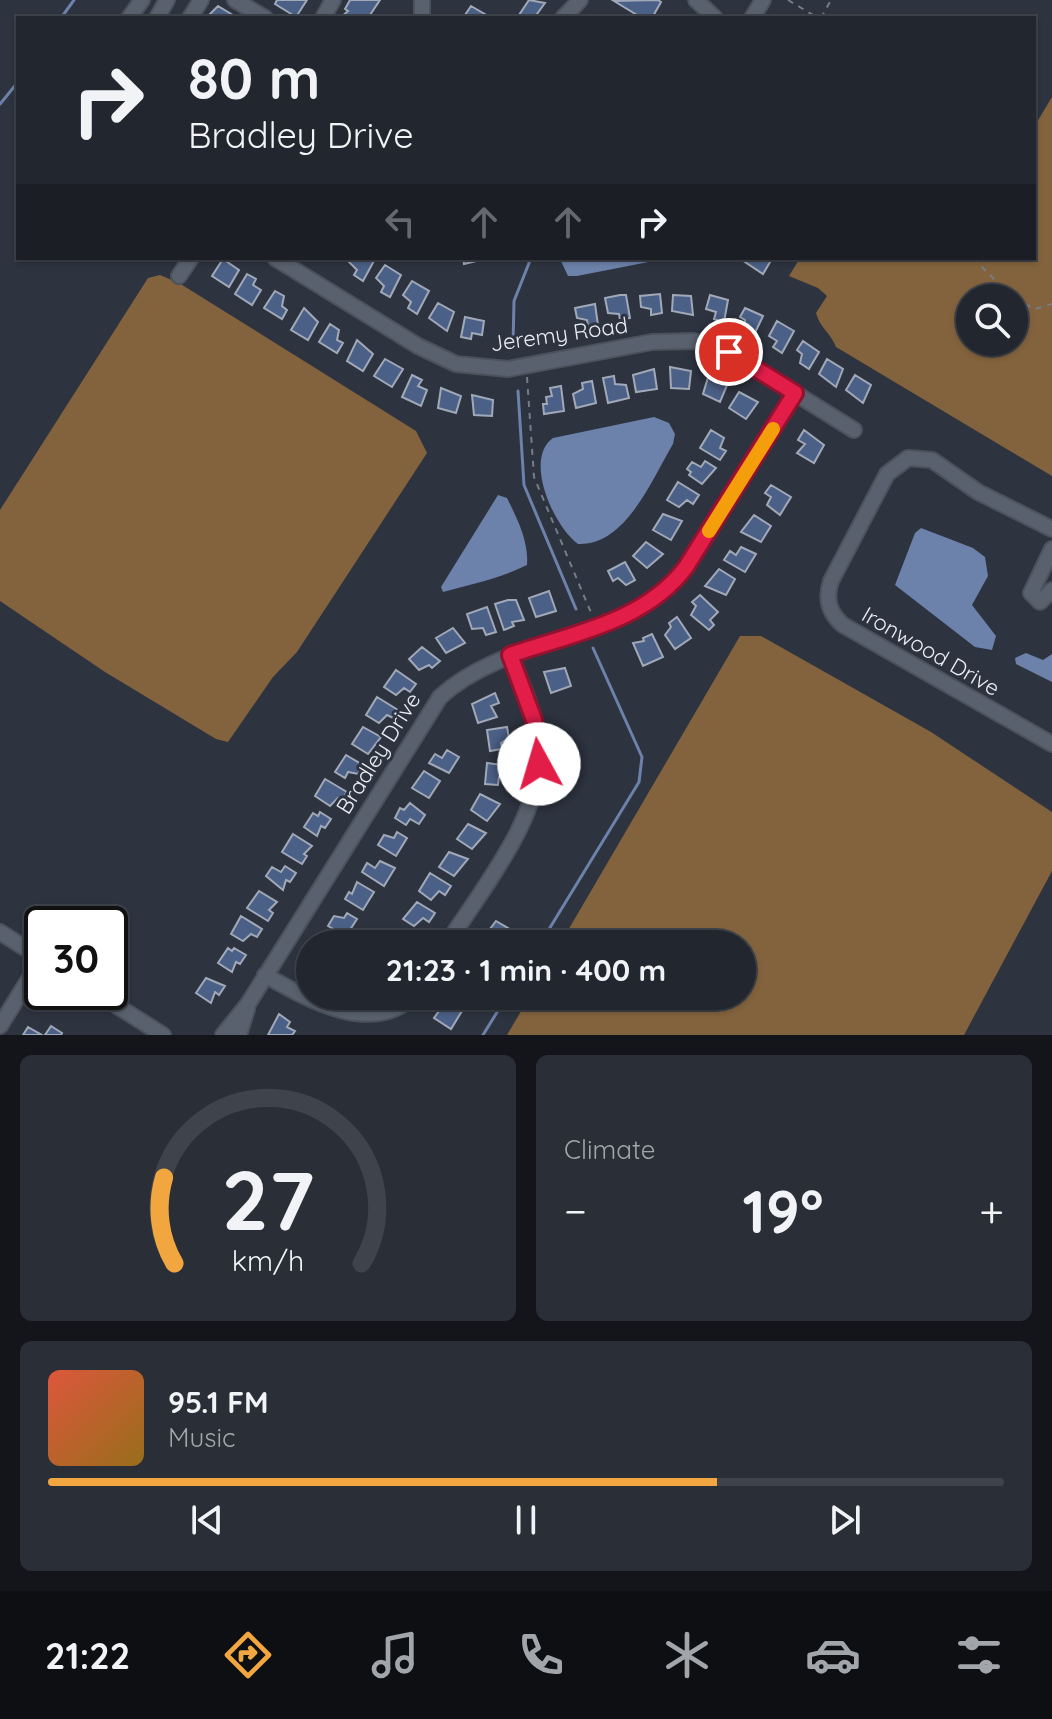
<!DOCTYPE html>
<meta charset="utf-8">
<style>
body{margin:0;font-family:Quicksand,sans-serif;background:#2a2e37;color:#f1f3f6;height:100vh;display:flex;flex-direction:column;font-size:30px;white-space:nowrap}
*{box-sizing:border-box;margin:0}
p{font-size:26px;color:#a2a5aa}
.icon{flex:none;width:44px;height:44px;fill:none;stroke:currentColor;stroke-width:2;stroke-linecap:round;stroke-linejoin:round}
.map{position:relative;height:1035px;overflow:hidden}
.details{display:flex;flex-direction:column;gap:20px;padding:20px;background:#13151a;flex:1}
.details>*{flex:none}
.top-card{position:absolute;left:16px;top:16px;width:1020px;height:244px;border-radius:0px;box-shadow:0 2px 6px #0004,0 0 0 2px #3f434b;background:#22262f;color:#f1f3f6;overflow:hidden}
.fabs{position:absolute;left:956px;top:284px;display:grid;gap:16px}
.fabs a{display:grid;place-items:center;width:72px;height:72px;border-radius:50%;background:#22262f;box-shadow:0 2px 6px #0004,0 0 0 2px #3f434b;font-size:40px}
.speed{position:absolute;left:24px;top:906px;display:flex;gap:16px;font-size:40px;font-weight:700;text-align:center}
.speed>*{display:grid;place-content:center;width:104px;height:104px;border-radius:50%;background:#22262f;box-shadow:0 2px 6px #0004,0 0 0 2px #3f434b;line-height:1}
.speed .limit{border:4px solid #111;border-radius:12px;background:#fff;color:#111}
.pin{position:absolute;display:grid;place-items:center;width:68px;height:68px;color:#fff;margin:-34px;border:4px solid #fff;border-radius:50%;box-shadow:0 2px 8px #0007}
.me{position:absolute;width:88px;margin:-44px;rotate:354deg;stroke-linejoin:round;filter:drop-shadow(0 0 6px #0008)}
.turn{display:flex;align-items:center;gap:28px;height:168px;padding:0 40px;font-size:36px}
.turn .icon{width:104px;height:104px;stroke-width:2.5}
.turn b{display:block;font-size:56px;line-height:68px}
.lanes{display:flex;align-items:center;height:76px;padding:0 40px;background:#0003;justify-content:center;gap:40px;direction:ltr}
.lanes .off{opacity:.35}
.big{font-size:60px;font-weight:700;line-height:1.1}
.details .widget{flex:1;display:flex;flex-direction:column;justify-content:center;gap:12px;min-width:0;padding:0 28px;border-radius:12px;background:#2a2e37}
.details .dial{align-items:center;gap:0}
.dial svg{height:208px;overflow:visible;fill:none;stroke:#3f434b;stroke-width:7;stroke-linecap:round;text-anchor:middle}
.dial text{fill:#f1f3f6;stroke:none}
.song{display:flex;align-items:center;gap:24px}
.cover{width:96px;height:96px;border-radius:12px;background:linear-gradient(135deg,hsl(10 70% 55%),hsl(40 70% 35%))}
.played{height:8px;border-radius:4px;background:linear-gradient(90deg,#f1a640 70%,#3f434b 70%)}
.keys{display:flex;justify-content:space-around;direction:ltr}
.heat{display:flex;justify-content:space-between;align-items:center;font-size:44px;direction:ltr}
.details .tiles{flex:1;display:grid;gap:20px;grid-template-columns:1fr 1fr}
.widget:last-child{grid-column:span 2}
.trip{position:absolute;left:296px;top:930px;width:460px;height:80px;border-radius:40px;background:#22262f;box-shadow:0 2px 6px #0004,0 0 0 2px #3f434b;font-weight:700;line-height:80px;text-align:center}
.menu{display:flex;height:128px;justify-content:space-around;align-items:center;background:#0e0f13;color:#a2a5aa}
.menu .icon{width:56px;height:56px}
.menu .active{color:#f1a640}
.menu b{font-size:36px;color:#f1f3f6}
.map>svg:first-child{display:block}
.forest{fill:#83633e;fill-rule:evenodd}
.water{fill:#6c82aa}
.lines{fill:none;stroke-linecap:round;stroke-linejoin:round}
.stream{stroke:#6c82aa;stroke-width:3}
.building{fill:#4b6086;stroke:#a1a9b8;stroke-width:2}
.minor-casing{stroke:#4c525c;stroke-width:18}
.path{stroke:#777d87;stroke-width:2;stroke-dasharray:6 6;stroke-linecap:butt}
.minor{stroke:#59616e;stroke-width:14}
.route-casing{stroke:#92132f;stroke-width:20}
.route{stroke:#e11d48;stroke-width:14}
.slow{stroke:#f59e0b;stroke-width:14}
.labels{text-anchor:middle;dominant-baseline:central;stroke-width:6;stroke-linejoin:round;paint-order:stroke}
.street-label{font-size:22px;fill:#e8edf4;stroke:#2d333f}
</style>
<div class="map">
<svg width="1052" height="1035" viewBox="0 0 1052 1035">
<rect width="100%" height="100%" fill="#2d333f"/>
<path class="forest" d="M1052,97V476L836,347C831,333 820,328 816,313L827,296L818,288L789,276L800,258H1034V127ZM970,298H1014V342H970Z
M160,275L179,283L416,431L427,453L297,652L273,677L228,742L216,739L105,672L0,601V510L148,278Z
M740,636H761L931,732L1052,812V871L964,1035H507L530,996H742V944H560Z"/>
<path class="water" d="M669,258L577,276H568L560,259Z
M654,417L669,423L675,434L673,444C652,479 626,546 578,544C554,527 523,459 553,438Z
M498,495L507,498C517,518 529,542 527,565C501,578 472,584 443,592L441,587Z
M921,528L973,548L985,557L988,576L972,605L996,636L992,650L975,647L895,585L915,533Z
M1026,653L1043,660L1052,654V682L1016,664L1015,658Z"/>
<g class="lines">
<path class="stream" d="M61,18L74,0
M0,104L18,82
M513,344L514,301L531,258
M518,391L524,485L576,609
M540,944L639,782L642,757L593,648
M483,1035L507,996"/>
</g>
<path class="building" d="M277,0H307L296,17L275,4Z
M350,0H380L368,18H340L348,11L345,9Z
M529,0L545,3L534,18H517Z
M658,0L661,2L652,18H642L614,1Z
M218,6L236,17L235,18H206Z
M471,6L488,16L489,18H463Z
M352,258L375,259L363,281L354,275L357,270L349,262Z
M463,258H485V259L464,264Z
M739,258H764L770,262L763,274Z
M223,259L239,270L229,287L212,276Z
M385,265L401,275L390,297L381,292L384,286L376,278Z
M247,274L256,279L253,285L261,290L252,305L235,294Z
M412,281L429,291L417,314L408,308L411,302L403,295Z
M275,291L284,296L282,306L287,310L282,319L264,308Z
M660,294L662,313L651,315V309L641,307L640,296Z
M620,295H626L630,318L620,320L619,314L608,313L605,298Z
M673,295L691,296L693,315L672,311Z
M710,295L728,300L724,322L714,319L716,312L706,309Z
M438,303L454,312L447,331L429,318Z
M595,304L598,325L588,327L587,320L577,318L575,308Z
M304,308L318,322L308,340L291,330Z
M745,308L763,316L754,335L744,330L745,320L740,317Z
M465,317L484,321L482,335L472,333L471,339L461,337Z
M777,321L794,331L782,353L773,347L777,341L769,336Z
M330,324L339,330L337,340L343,343L337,353L319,342Z
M357,340L373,354L363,371L347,361Z
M803,341L819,352L809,369L800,363L802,354L797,350Z
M385,359L403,369L392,387L374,376Z
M827,359L843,369L836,387L819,374Z
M670,367L691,371L689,389L671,388Z
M654,369L657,389L636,392L633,375Z
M709,374L728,383L720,402L703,394Z
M412,375L422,380L418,386L427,390L421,406L402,397Z
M855,375L871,385L863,403L846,390Z
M614,376L615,384L626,385L629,398L608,403L603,378Z
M592,381L596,403L576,408L573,394L583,389L582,383Z
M561,386L564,411L544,414L543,404H547L546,397L552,396L550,388Z
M441,388L461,396L456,413L438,408Z
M739,392L758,402L746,419L729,408Z
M472,395L493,400L492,416L474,415Z
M711,430L724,438L720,448L726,451L720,460L700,448Z
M804,430L824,445L814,463L797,453L805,444L798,440Z
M705,461L716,468L702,484L689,475L691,472L687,469L692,462L701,467Z
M678,482L699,495L693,504L687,500L679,507L667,500Z
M771,485L791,497L780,515L767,505L771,497L765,493Z
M663,514L682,521L671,540L653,530Z
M754,515L771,526L761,542L741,532Z
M646,542L663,554L647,568L633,556Z
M741,547L756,554L745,572L724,560L730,551L736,555Z
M625,562L635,580L626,585L618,578L613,581L608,571Z
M719,569L735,579L726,595L705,586Z
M549,591L556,611L536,617L529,598Z
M700,595L718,612L710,620L714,625L709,630L691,615L696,606L692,602Z
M508,600H516L524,620L512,622L514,626L504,630L495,604Z
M487,607L496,632L486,635L483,628L472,629L467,614Z
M677,617L691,638L675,649L665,635L671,627L669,623Z
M453,628L465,643L446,653L436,638Z
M652,634L663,657L643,666L633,643L644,641L643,638Z
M422,647L440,661L432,668L429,665L419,670L409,659Z
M565,668L571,686L551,693L544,672Z
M396,670L416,684L410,692L404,688L396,695L384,687Z
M495,693L499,703L491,706L497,717L478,723L472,704Z
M377,697L398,710L393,718L387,715L379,723L366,715Z
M363,727L381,737L368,754L352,744Z
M507,727L509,738L501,743L502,749L490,751L487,730Z
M447,750L459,757L449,773L429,763L435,754L442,758Z
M346,755L363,765L358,774L348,772L345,778L335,772Z
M487,763L510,766L509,776L499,777L498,785L485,784Z
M424,771L440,781L429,798L412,788Z
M325,779L347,792L341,801L338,798L330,806L315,796Z
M480,794L500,804L487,821L471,810Z
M410,803L425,815L419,824L410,819L406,825L395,818L400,808L404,810Z
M320,812L331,819L325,828L321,826L317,836L304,827L313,813L318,816Z
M468,824L486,833L472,849L457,839Z
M397,832L407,838L396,856L378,845L384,835L394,838Z
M293,834L312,846L304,854L307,856L302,864L282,852Z
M449,852L468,859L454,876L439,867Z
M380,861L395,868L384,886L362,872L367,863L375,868Z
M285,866L296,873L290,882L286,880L283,890L266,876L272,867L281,872Z
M430,873L451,886L445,895L439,891L431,900L419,891Z
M357,882L374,892L363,910L345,899L349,892L352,894Z
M259,891L277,902L269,910L273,913L268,921L247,908Z
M417,902L435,913L429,922L423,918L414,926L403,919Z
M347,913L357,919L346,936L328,926L334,916L344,918Z
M241,916L262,929L257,937L251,934L243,941L231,934Z
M496,921L513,931L504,944H495L484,937Z
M394,930L416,943L415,944H385Z
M228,948L232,951L234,948L246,955L240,964L236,962L232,972L218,963Z
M206,978L225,986L219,995L215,992L211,1003L196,993Z
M457,996H477L471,1005Z
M446,1001L462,1011L451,1029L434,1018Z
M279,1014L290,1022L287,1027L295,1031L292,1035H268Z
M51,1026L62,1033L61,1035H45Z
M28,1027L42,1035H23Z"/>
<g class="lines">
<defs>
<path id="minor" d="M235,0L265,18
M422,0V18
M696,0L715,18
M129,18L142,0
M157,18L167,0
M190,18L201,0
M323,18L333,0
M563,18L580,0
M752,18L763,0
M275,258L418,346L456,364L508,369L652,342L694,341L729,352L854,430
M179,276L191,258
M1052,529L978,492L932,460L908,458L887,474L831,581C825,599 829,613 843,625L1052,744
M1052,549L1031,593L1040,602L1052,590
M0,932L42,959
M447,944C482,888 543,817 539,748C537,717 522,683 510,655
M265,975C312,1002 372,1035 414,996
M95,992L163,1035
M0,1026L42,958
M223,1035L248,1004L440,697C511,632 626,646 686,567L795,393
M239,1035L247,1009"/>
</defs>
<use href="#minor" class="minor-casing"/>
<path class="path" d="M788,0L818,18
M821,18L831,0
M973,258L1013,298
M1014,299L1035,309L1052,304
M527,377L534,477L592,615"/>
<use href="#minor" class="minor"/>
</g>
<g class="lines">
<defs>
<path id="route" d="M539,764L534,720L510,655C571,634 645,622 686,567L795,393L729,352"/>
</defs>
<use href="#route" class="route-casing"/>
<use href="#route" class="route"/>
<path class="slow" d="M709,531L773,429"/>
</g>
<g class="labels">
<g class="street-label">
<text transform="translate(559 334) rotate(-8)">Jeremy Road</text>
<text transform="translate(931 651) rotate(30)">Ironwood Drive</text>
<text transform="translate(378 753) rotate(-58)">Bradley Drive</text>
</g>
</g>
</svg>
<div class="fabs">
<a><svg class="icon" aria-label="search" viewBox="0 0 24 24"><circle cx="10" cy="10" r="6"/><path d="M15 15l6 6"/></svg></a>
</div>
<div class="speed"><div class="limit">30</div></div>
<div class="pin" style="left:729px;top:352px;background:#d93025"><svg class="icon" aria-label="arrive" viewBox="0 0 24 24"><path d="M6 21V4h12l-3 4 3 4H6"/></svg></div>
<svg class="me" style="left:539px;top:764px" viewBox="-20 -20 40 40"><circle r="19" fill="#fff"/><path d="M0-13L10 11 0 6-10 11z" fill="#e11d48"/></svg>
<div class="trip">21:23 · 1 min · 400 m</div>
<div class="top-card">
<div class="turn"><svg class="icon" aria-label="right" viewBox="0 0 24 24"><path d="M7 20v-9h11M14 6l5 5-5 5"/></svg><div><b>80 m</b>Bradley Drive</div></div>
<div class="lanes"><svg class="icon off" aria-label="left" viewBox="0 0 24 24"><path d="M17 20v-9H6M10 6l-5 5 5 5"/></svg><svg class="icon off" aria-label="ahead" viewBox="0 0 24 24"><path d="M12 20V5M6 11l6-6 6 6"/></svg><svg class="icon off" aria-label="ahead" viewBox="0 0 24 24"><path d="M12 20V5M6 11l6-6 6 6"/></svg><svg class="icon" aria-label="right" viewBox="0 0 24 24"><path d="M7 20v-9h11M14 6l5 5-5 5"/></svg></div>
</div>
</div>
<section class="details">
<div class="tiles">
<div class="widget dial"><svg viewBox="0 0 100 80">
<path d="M14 69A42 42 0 1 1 86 69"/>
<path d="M14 69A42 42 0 0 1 10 36" stroke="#f1a640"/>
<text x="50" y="56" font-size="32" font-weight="700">27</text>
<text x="50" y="72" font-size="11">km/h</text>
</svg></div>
<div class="widget"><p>Climate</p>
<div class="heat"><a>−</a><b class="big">19°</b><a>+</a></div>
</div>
<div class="widget">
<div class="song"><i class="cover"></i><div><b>95.1 FM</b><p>Music</p></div></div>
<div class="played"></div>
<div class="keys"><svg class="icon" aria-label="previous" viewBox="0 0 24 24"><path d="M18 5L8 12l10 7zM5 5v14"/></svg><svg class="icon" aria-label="pause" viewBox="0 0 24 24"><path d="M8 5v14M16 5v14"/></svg><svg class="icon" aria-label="next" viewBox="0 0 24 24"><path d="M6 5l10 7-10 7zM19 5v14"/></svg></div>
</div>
</div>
</section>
<nav class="menu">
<b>21:22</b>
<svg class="icon active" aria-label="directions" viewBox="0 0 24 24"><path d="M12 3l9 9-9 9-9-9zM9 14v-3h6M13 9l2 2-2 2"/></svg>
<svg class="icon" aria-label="music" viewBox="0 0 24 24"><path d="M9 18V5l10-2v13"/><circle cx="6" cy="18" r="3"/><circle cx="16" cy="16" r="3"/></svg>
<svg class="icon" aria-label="phone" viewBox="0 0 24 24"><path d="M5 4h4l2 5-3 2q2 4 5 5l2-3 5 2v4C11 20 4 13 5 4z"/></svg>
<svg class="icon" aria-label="climate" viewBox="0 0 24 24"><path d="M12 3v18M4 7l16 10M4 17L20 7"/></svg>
<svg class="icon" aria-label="car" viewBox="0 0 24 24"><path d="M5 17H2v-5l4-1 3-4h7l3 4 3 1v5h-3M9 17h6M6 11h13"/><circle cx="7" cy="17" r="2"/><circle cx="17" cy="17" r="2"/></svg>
<svg class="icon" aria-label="filters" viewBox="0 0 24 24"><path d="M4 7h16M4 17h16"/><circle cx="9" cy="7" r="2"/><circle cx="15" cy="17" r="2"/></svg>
</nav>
